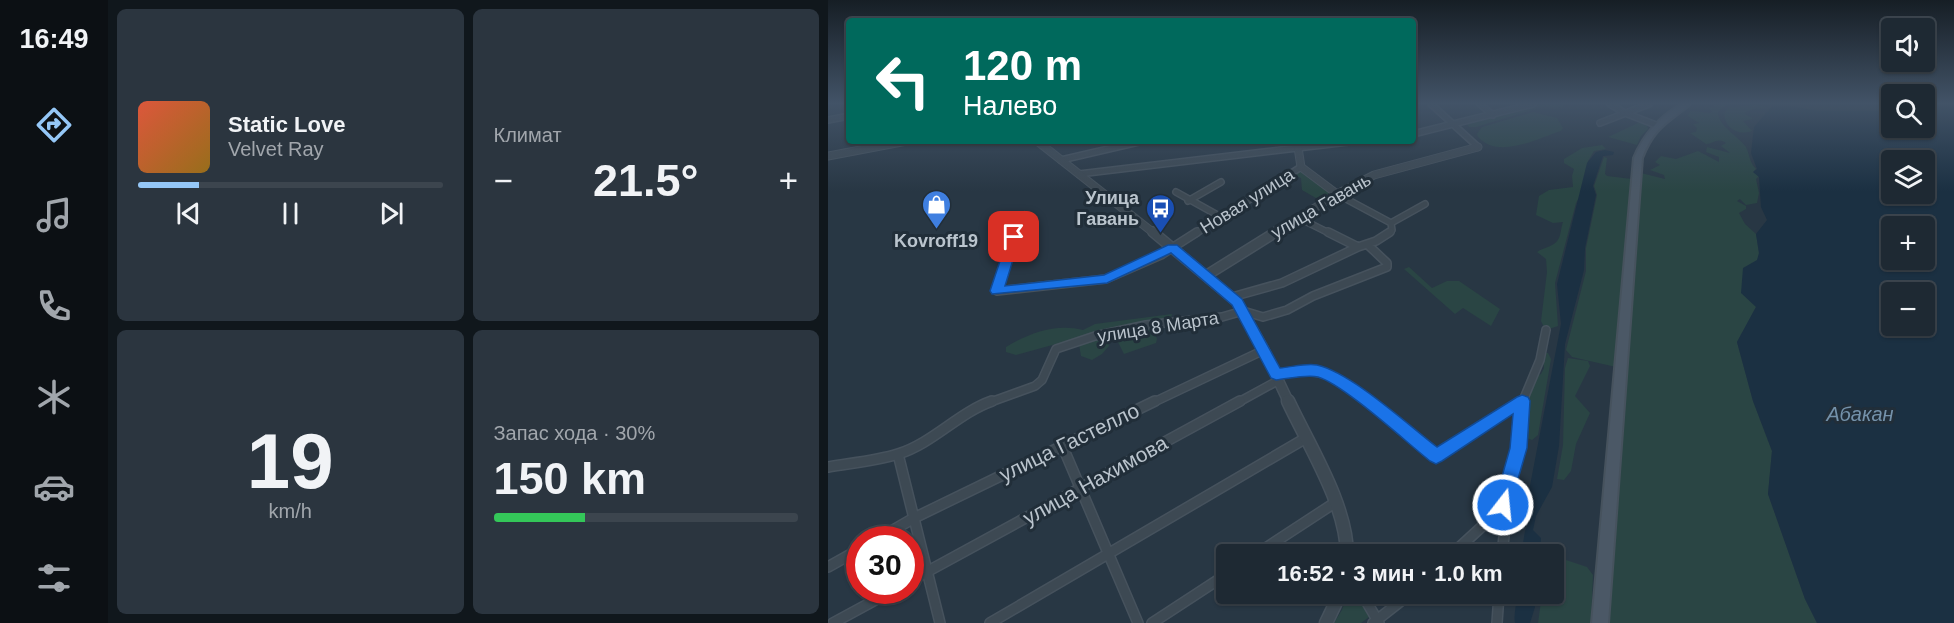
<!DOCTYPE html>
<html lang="ru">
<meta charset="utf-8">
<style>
body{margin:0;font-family:Arial,sans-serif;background:#2b353f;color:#f1f3f6;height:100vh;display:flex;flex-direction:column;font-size:22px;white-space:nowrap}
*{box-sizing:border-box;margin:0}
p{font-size:20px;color:#a1a6ac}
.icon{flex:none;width:33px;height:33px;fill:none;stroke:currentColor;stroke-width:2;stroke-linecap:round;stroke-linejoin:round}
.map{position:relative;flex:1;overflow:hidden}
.details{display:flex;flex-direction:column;gap:9px;padding:9px;background:#10171c;width:720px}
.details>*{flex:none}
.top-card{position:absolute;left:18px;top:18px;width:570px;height:126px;border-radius:6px;box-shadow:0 2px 4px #0004,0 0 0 2px #3c454e;background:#00695c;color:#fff;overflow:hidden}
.tools{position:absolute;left:1053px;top:18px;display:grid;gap:12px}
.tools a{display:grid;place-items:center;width:54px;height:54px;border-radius:6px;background:#1e2933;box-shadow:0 2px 4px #0004,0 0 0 2px #3c454e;font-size:30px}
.speed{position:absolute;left:18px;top:526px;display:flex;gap:12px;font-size:30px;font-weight:700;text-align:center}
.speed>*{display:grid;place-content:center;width:78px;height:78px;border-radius:50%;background:#1e2933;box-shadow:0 2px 4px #0004,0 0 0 2px #3c454e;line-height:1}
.speed .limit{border:9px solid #d22;background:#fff;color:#111}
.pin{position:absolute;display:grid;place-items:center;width:51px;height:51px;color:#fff;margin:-26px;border-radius:12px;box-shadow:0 3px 9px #0006}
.me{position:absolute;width:66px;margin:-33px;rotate:16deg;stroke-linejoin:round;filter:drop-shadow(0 0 4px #0008)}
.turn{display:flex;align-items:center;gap:21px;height:126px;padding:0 18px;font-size:27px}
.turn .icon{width:78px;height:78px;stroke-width:2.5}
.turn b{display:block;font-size:42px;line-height:51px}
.big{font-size:45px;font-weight:600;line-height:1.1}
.details .widget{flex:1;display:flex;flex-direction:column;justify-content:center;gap:9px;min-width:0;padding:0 21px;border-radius:9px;background:#2b353f}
.details .dial{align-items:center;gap:0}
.dial b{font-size:78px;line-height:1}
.song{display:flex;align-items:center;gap:18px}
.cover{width:72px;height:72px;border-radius:9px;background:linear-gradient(135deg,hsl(10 70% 55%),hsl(40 70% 35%))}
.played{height:6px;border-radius:3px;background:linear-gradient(90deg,#95c7f7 20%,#3c454e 20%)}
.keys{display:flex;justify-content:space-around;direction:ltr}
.heat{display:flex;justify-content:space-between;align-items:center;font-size:33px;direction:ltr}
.charge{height:9px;border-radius:4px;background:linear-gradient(90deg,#34c759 30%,#3c454e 0)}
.details .tiles{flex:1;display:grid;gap:9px;grid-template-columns:repeat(2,1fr)}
.trip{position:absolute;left:388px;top:544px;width:348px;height:60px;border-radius:6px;background:#1e2933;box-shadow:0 2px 4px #0004,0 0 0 2px #3c454e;font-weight:600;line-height:60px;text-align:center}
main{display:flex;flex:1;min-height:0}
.menu{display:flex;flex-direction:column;width:108px;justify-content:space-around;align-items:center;background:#0c1014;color:#a1a6ac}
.menu .icon{width:42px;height:42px}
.menu .on{color:#95c7f7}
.menu b{font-size:27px;color:#f1f3f6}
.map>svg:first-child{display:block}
.green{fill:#2a4544}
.water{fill:#1b3042;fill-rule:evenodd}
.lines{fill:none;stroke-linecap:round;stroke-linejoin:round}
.minor-far2-casing{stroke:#46525d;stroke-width:8}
.minor-far1-casing{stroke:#46525d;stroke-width:10}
.minor-casing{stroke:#46525d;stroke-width:12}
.tertiary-far2-casing{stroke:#46525d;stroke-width:9}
.tertiary-far1-casing{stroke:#46525d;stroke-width:12}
.tertiary-casing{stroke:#46525d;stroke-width:15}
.secondary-casing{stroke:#46525d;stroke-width:4}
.minor-far2{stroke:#3d4953;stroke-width:5}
.minor-far1{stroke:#3d4953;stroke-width:7}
.minor{stroke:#3d4953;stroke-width:9}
.tertiary-far2{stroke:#3d4953;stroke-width:7}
.tertiary-far1{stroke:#3d4953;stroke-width:9}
.tertiary{stroke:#3d4953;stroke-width:12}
.secondary{fill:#4b5866;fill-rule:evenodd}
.route{fill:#1a73e8;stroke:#114b97;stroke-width:1.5}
.labels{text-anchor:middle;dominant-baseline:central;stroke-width:6;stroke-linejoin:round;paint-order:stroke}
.poi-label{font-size:18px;font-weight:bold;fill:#bac4cd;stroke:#212e39;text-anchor:end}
.street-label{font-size:18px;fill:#bac4cd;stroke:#212e39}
.water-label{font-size:20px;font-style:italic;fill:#7492ab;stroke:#212e39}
.near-street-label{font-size:21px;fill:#bac4cd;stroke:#212e39}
</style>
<main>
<nav class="menu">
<b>16:49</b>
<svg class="icon on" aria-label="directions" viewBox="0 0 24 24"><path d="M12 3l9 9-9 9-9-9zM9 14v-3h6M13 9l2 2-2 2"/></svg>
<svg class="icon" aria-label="music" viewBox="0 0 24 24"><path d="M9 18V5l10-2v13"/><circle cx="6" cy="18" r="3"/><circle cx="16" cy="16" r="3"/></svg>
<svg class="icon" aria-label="phone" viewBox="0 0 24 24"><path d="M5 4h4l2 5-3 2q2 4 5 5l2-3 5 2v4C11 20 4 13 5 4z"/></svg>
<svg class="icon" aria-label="climate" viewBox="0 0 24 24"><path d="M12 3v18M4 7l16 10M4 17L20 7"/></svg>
<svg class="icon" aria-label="car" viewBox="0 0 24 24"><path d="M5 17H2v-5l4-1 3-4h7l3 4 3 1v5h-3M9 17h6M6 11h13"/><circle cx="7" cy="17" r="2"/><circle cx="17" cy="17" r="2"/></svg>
<svg class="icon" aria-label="filters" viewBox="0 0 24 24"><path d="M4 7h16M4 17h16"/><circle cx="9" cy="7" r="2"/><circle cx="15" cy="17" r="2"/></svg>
</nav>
<section class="details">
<div class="tiles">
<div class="widget">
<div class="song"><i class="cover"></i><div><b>Static Love</b><p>Velvet Ray</p></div></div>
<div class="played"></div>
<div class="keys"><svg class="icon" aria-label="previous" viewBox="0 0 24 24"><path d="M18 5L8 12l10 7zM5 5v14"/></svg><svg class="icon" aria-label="pause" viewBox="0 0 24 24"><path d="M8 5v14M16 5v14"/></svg><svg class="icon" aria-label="next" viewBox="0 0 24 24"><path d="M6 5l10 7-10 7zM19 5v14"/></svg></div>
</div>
<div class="widget"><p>Климат</p>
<div class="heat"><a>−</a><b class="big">21.5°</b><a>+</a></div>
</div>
<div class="widget dial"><b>19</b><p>km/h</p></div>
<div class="widget"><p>Запас хода · 30%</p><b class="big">150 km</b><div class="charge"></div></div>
</div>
</section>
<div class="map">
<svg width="1126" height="623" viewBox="0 0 1126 623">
<rect width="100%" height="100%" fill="#283744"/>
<path class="green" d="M712,104H740L726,109L718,106L648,127H641L639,124Z
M886,104H903C870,113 911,136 918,147C922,155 921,162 928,169L925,172L931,176L928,179L931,193L929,203L918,205L912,199L909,201L918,206V209L911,213L917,224L928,234L931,253L928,307L909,342L925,401L944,451L940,494L977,599L989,623H780L813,173L837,179L836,175L822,170L832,165L827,162L833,156L848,159L870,151L891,162V157L878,152L879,147L902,153L893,146L898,143C889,137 886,144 878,144L862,133L868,132L869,128L865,124L871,123L860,116L862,111L883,113L884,111L880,107L888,108Z
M928,105L938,108L925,109L916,113L925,119L915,121L924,131C909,136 897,128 896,113L900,108Z
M705,112L729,118L735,128L733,131C710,138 671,160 650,137L649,134L654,127Z
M812,122L818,123L820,129L813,136L809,145L780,137Z
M774,145L778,149L766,151L760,161L755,191L748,203L727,283L730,326L721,329L716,327L713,321L719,272L718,259L709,252C716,247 727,247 731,238C733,234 733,227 735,222L725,223L708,215L711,196L721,190L745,187L744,176L746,169L736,163V159L754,148Z
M776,157L779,158L777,174L779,176L804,179L788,367L744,357L738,350L758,271V248L769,195L766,186Z
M474,170L501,191L499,197L493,201L474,190L473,178L464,175Z
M581,267L604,288L619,281H631L672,309L663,326L635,308L627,314L576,269Z
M344,314L342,321L324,324L329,339L328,343L296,354L287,336H279L281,346L274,354L264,360L253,356L250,338L188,355L178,352V347C201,333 228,323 255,330L267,324Z
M716,353H720L723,359L710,435L704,440L699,438L696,420L701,396L709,376L713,374L716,368L714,355Z
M740,358L760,361L762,366L747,396L762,413L748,444L743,471L736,480L729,479L735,445L737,368Z
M726,556L759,567L765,575L763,623H710L714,594H726Z
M519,595L530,598L541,617L533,623H506L514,610Z"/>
<path class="water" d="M1102,104H1126V623H989L977,599L940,494L944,451L925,401L909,342L928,307L913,293L915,268L929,260L931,253L928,234L939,220L933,207L931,177L925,172L929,169L923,153L926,127L945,105H958L991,111H1063L1064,128H1096L1097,107ZM1064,160H1096V194H1064ZM1064,226H1096V260H1064ZM1064,292H1096V326H1064Z
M777,150L786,152L785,155L775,156L765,186L768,195L757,248L756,270L737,344L731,446L724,487L708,516L705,530L713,538L712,551L709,555H693L697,531L704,514L700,496L733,324L729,284L759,163L768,152Z
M687,594H705L703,597L707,607L702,623H687C685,613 690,604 687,594Z"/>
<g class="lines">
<defs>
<path id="minor-far2" d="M603,104L650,147
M652,104L665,115
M782,104L797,113L828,125
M0,120L21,116
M772,123L821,104
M585,134L705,104
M233,160L315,141
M251,174L529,141
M348,192L393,217
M509,194L563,223
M360,201L393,182
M471,218L503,234
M188,234L197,215
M367,234L473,167
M560,234L564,230L563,223L597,204"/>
<path id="minor-far1" d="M188,232L169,291L278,279L333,255L369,232
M500,232L530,247
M404,297L454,283L530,247L548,241L562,232
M448,374C495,366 506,375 543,403
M160,403L207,386L214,380L228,349L267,336L318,325L394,317L415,311L435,317L459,310L485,296L559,267V263L540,245
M324,403L436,350
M409,403L451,380
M691,403L694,401
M694,403L712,360L718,330"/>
<path id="minor" d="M541,401L608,456L694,401
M234,445L310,623
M70,454L112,623
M0,467C23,463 48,461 70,454C105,443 130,413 164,401
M671,513L677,527L674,555
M48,540L86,518L327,401
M427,555L508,502
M623,555L673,509L690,448L694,401
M0,567L32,549
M82,581L412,401
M534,594L551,623
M5,623L64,591
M162,623L478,438
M324,623L399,574
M545,623L582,594
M669,623L671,594"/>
<path id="tertiary-far2" d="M209,141L327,234
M469,141L473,167L509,194
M0,156L79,141
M445,234L509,194L546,175L650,147"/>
<path id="tertiary-far1" d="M325,232L409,302L436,350L461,403
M379,275L448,232"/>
<path id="tertiary" d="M460,401C481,446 519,505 519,555
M498,623L512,594"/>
<path id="secondary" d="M854,104H862C839,123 826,127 814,158L780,623H764L806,158C816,134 831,117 854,104Z"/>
</defs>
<use href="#minor-far2" class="minor-far2-casing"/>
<use href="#minor-far1" class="minor-far1-casing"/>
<use href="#minor" class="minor-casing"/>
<use href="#tertiary-far2" class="tertiary-far2-casing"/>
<use href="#tertiary-far1" class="tertiary-far1-casing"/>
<use href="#tertiary" class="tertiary-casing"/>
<use href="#secondary" class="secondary-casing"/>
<use href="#minor-far2" class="minor-far2"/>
<use href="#minor-far1" class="minor-far1"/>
<use href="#minor" class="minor"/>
<use href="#tertiary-far2" class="tertiary-far2"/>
<use href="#tertiary-far1" class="tertiary-far1"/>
<use href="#tertiary" class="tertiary"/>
<use href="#secondary" class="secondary"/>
</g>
<linearGradient id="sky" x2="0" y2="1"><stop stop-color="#161e25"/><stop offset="0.54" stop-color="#425367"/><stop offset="1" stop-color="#425367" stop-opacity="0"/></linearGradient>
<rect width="1126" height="191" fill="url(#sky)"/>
<path class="route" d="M186,233L192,237L177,286L276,275L340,245H349L414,299L452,368C464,367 478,363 489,365C524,373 579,424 609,447L689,397L694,395L700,397L702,401L699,448L681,510L675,513L668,510L666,505L682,448L685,414L614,461L608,464L602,461C578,442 515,384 490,377C478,374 460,379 448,380L443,378L404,305L343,253L279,283L164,294L162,291L180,237Z"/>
<defs>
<symbol id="shop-pin" viewBox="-11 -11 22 30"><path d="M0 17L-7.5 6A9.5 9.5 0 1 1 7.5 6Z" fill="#3f7fe0" stroke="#212e39"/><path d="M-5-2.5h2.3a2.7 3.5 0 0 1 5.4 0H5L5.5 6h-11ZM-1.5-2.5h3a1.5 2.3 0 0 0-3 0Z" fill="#fff"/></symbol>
<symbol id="bus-pin" viewBox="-11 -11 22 30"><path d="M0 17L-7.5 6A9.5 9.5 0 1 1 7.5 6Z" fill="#1a4fb4" stroke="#212e39"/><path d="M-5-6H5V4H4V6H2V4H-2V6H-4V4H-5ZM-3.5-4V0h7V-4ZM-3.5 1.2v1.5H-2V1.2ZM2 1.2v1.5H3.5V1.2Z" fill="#fff"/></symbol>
</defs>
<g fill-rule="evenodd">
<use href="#shop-pin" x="92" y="188" width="33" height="45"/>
<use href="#bus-pin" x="316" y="192" width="33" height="45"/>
</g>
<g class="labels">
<g class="poi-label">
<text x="311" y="198">Улица<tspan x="311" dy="21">Гавань</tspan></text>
<text x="108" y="241" text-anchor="middle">Kovroff19</text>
</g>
<g class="street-label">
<text transform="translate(419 201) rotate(-32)">Новая улица</text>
<text transform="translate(493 206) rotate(-30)">улица Гавань</text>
<text transform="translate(330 327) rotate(-9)">улица 8 Марта</text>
</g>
<g class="water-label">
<text x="1032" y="414">Абакан</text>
</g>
<g class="near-street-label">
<text transform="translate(241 442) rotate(-26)">улица Гастелло</text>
<text transform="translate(267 480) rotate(-29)">улица Нахимова</text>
</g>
</g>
</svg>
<div class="tools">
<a><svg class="icon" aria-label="sound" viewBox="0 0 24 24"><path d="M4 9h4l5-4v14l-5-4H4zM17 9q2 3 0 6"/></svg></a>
<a><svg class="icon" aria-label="search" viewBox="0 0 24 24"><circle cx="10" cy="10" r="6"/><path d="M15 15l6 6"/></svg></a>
<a><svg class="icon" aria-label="layers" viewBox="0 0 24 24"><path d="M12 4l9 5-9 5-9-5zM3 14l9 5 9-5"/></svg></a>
<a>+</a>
<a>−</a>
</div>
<div class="speed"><div class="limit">30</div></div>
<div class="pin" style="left:186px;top:237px;background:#d93025"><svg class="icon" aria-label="arrive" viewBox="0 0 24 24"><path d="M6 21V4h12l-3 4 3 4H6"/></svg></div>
<svg class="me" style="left:675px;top:505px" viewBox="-20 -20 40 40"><circle r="17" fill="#1a73e8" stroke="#fff" stroke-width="3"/><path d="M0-11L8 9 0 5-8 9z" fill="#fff"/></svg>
<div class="trip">16:52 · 3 мин · 1.0 km</div>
<div class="top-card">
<div class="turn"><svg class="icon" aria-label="left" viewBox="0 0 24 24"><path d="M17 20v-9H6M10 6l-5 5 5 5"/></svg><div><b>120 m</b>Налево</div></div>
</div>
</div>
</main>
